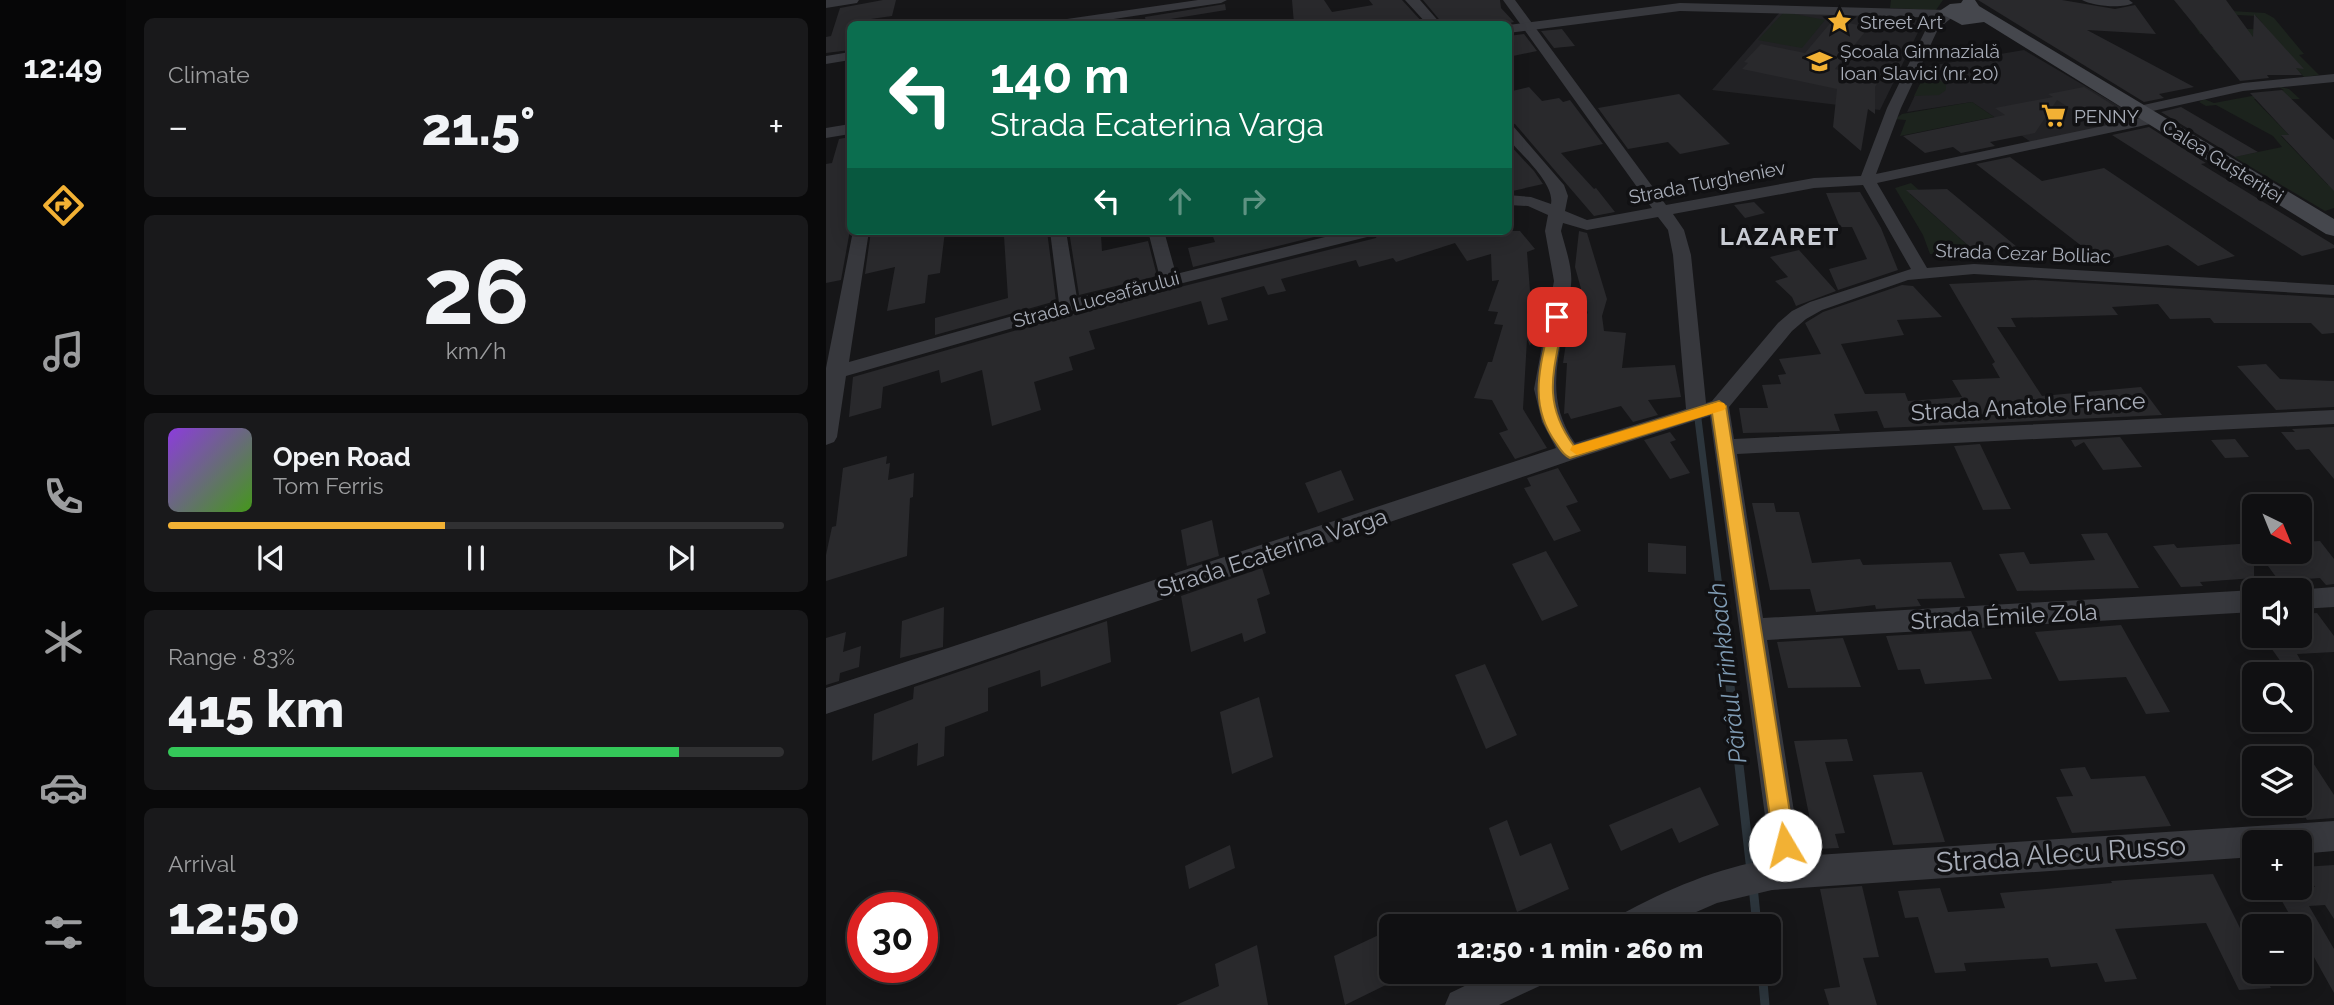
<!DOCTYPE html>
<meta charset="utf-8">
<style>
body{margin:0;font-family:Raleway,sans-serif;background:#19191b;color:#f1f3f6;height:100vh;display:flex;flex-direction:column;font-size:26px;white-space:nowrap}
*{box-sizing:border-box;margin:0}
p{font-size:23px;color:#9c9d9f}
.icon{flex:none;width:38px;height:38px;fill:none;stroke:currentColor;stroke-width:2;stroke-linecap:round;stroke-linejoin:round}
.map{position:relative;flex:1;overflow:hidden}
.panel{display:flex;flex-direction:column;gap:18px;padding:18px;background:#09090a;width:700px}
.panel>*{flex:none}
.banner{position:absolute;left:21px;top:21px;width:665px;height:214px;border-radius:10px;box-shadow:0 4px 18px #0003,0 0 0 2px #303032;background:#0b6e4f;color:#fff;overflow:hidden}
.needle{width:46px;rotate:137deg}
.fabs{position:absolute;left:1416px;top:494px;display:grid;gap:14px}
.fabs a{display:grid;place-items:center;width:70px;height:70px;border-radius:10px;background:#101012;box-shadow:0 4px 18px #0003,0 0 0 2px #303032;font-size:35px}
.speed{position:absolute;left:21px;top:892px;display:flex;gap:14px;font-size:35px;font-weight:700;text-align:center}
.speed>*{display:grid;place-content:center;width:91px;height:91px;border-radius:50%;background:#101012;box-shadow:0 4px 18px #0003,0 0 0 2px #303032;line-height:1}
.speed .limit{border:10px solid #d22;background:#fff;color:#111}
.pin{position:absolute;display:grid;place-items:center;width:60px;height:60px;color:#fff;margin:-30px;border-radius:14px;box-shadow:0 4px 10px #0006}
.me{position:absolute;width:77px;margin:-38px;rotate:352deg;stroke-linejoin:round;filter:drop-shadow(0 0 5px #0008)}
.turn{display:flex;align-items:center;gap:24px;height:147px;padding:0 28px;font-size:32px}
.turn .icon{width:91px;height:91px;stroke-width:2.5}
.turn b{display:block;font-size:49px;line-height:60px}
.lanes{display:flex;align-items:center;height:66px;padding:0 28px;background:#0003;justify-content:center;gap:35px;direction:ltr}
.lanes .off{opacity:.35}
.big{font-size:52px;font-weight:800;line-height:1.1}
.panel .widget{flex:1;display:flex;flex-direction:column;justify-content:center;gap:10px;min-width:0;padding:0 24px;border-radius:10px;background:#19191b}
.panel .dial{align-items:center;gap:0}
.dial b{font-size:91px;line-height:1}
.song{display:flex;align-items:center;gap:21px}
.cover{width:84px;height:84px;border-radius:10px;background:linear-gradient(135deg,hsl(270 70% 55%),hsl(100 70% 35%))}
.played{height:7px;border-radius:4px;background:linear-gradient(90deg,#f2b134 45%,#303032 45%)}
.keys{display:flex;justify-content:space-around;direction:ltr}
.heat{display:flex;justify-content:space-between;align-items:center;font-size:38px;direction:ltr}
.charge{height:10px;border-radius:5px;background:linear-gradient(90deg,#34c759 83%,#303032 0)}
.trip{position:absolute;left:553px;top:914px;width:402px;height:70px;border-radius:10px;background:#101012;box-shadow:0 4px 18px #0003,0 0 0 2px #303032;font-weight:800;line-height:70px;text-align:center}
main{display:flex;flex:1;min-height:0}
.dock{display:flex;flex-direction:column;width:126px;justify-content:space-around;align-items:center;background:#060607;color:#9c9d9f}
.dock .icon{width:49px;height:49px}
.dock .active{color:#f2b134}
.dock b{font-size:32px;color:#f1f3f6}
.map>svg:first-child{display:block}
.built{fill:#222225}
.green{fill:#1c231d}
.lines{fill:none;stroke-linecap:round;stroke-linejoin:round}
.stream-far1{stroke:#2c353c;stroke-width:7}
.stream{stroke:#2c353c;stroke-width:9}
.building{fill:#29292c}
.minor{fill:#37383d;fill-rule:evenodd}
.tertiary{fill:#37383d;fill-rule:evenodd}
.secondary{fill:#45474d;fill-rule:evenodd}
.route{fill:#f2b134;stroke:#9d7322;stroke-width:2}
.slow{fill:#f59e0b}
.labels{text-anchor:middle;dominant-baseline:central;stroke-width:7;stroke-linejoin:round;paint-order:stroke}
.far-poi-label{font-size:19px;fill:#a8adb8;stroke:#111113;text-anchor:start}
.far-street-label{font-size:19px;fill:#a8adb8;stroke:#111113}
.street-label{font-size:23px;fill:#a8adb8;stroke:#111113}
.far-district-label{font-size:24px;font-weight:bold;letter-spacing:2px;fill:#c9ccd4;stroke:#111113}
.water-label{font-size:24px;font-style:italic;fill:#7f9bb3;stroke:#111113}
.near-street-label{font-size:28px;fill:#a8adb8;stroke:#111113}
</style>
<main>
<nav class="dock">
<b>12:49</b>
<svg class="icon active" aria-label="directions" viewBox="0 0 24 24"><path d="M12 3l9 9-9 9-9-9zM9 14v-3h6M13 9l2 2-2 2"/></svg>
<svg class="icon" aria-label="music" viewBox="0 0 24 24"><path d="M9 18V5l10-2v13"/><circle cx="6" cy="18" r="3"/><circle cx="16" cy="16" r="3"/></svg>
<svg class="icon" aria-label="phone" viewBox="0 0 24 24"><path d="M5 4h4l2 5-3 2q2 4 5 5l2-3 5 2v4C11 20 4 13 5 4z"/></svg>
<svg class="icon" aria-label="climate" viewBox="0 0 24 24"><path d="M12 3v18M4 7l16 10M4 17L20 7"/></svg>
<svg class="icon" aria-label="car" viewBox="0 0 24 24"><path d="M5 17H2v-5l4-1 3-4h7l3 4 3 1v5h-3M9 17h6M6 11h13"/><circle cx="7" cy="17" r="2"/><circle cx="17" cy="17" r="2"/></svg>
<svg class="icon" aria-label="filters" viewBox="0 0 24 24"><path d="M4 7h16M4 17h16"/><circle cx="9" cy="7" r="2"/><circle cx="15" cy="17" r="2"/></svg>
</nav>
<section class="panel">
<div class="widget"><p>Climate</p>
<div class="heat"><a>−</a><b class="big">21.5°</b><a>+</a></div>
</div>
<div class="widget dial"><b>26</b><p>km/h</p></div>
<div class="widget">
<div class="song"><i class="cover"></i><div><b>Open Road</b><p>Tom Ferris</p></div></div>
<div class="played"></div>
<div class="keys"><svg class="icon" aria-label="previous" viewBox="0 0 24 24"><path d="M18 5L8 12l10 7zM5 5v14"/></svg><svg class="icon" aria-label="pause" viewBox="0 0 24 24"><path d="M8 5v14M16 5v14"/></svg><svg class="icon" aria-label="next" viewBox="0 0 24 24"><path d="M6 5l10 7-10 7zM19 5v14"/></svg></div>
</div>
<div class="widget"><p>Range · 83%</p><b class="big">415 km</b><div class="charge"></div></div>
<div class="widget"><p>Arrival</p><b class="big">12:50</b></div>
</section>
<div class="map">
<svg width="1508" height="1005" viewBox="0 0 1508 1005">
<rect width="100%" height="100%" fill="#161618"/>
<path class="built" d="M954,12L1079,17L1097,22L1054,110L886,90Z
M1198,50L1315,119L1205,142L1146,102L1081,112L1103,66Z"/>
<path class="green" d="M1065,0H1117L1110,10L1064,8Z
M1355,8L1439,13L1448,18L1478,54L1473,55L1493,75L1478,77L1464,62L1395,58L1386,48L1453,53L1442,38L1374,34L1369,26L1442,30L1430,16L1358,12Z
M958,12L999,20L976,48L932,40Z
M1103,66L1108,70L1107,75L1120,85V90L1113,95L1088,96Z
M1451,86L1463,89L1474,99H1428L1463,135L1455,136L1502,185H1508V208L1499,211L1408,157L1456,147L1447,136L1390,105L1380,106L1373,102L1378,99L1388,103L1458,90Z
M1146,102L1168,117L1074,136L1080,120L1069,119L1076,114Z
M1085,183L1094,191L1084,194L1154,256L1104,254L1097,235L1069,188Z"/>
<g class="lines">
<path class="stream-far1" d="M872,419L900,643"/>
<path class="stream" d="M899,641L925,871
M927,886L931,926
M936,971L939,1005"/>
</g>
<path class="building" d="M57,0H70L66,16L24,22V50L0,53V37L5,36L14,8Z
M466,0H498L506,12L547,5L543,0H576L598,24H468Z
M597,0H674L675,8L688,22L680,24H617Z
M1152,0H1236L1289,9L1309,5L1330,34L1261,30L1368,87L1333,94L1338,98L1318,102Z
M1348,0H1400L1427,37L1428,14L1478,69L1470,68L1476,75H1441L1443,78L1414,81Z
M399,4L400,10L320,23L319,17Z
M1007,20L1043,27L1009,69L1054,79L1049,87V114L1042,109L1035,151L1007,127L1011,89L916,69L922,63L918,62L935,44L979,53Z
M736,29L749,46L728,48L715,31Z
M698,34L711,51L682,57V36Z
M703,87L716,101L733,98L737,102L744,100L777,144L735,153L768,189L770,188L789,212L768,216L689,124L682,122V92Z
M1258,87L1306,117L1270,125L1231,100L1209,133L1164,142L1169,146L1135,153L1127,147L1099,153L1077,136L1179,115L1169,108L1227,97L1222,94Z
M1456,90L1508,140V191L1455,135H1463L1424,93Z
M853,94L904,144L854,154L842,142L802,149L772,108Z
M1355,107L1432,152L1409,157L1335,112Z
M1323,127L1380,163L1375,164L1508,245V248L1476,256L1286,135Z
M24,137V230L15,280L0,283V164L6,163L13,139Z
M682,143L708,171L717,184L682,192Z
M1184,157L1216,181L1278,168L1409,256L1372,266L1342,245L1275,261L1150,164Z
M1121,189L1191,247L1154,256L1080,190Z
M1034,192L1055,228L1072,270L1012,290L1003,269L1041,259L1026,227H1014L1000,193Z
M928,202L939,213L919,218L908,205Z
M45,231H119L114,273L102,275L99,303L61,311L69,267L39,274Z
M202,231H221L230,301L109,335V318L182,298L178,236Z
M243,231H271V237L275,236L276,251L322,241L331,276L253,295Z
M385,231H512L367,267L362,248L389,242Z
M553,231H694L709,249L701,252L705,304H716L704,346L701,339L697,409L721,448L689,459L673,433L682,430L666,400L648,398L662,362H666L677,325L668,324L672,312L662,311L673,280L666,281L665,254L641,261L629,243L570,262L567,258L533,267L530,260L455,279L460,291L442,295L438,286L395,298L402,320L382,325L375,301L263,331L269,349L243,357L247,370L208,382L215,410L166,426L156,370L115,383L113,370L57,387L55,408L23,417L27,377L250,313L550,238Z
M753,231L761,233L781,299L776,316L778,331L800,333L796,368L849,365L855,397L822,400L832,415L807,422L795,406L745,419L742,413L738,414L741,363H737L747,296L762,314L749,267Z
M973,250L1010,291L970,306L966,297L949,281L962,277L944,257Z
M1209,280L1508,298V333L1496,334L1485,323H1388L1384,318L1344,319L1332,304L1286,307L1292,315L1185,318L1190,327H1171L1216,396L1315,387L1336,415L1058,428L1051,411L1008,414L1014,431L917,433L913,408H942L936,385L955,384L952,375L960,374L953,359L995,354L979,323L997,312L1076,285L1087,286L1116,317L1071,320L1078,335L1015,344L1039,394L1079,393L1082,401L1136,397L1126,380L1174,378L1166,364L1169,362L1123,284Z
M1440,364L1454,379L1508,381V407L1450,410L1411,366Z
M1508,427V479L1483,449L1470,450L1455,432H1469L1466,429Z
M844,432L850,440L844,442L864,473L844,479L818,440Z
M1294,437L1316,467L1277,470L1258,442L1249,447L1245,440Z
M1409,439L1423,457L1399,458L1385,440Z
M1154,444L1185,509L1157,510L1128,446Z
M61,456L60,464L64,463L62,480L88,473L87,497L84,498L81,556L0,581V555L6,527L10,526L17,468Z
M732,468L752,502L740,506L755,531L728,541L698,488L705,486L701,478Z
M515,470L528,500L492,513L479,483Z
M926,503H948L950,512H973L986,563L1034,559L1037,565L1125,562L1139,598L1091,599L1095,606L1050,609L1049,605L990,612L984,589L944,590Z
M386,520L393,556L361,566L355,530Z
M1281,533L1313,588L1191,591L1173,554L1198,552L1204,564L1269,560L1255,534Z
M1494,541L1508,559V584L1500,585L1494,578L1453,581L1431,551H1474V542Z
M822,543L860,546V574L822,572Z
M1428,543V578L1374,582L1377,586L1355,587L1327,546L1348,544L1351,548Z
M720,551L752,606L716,621L686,564Z
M436,568L444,594L431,599L440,633L418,642L416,633L365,652L355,596Z
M118,607L117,647L74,658L76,621Z
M1491,613L1508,636V652L1471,654L1475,661L1455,662L1436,635H1474V614Z
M281,621L285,662L215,687L214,670L162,688V711L119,727L118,756L91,766L92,743L46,761L48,714L87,699L88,687Z
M1295,625L1344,712L1320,714L1300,677L1233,681L1209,632Z
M1145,631L1166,679L1099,684L1094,669L1072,670L1060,636Z
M20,632L17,652L35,646L33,667L14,673L13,681L0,685V638Z
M1017,638L1035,687L962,688L951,642Z
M659,664L691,735L660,749L629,675Z
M433,697L447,757L406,774L394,712Z
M1021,739L1027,761L999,762L1019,833L1009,834L1013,848L990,849L968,741Z
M1474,743L1508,795V818L1481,820L1474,808Z
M1259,767L1265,779L1319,776L1345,826L1246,833L1230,797L1247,796L1234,769Z
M1096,772L1119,842L1067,845L1047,775Z
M874,787L893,825L853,843L846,828L795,851L783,825Z
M681,820L694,856L725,843L743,889L691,912L663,828Z
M404,845L409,868L363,889L359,866Z
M1508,865V919L1499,905L1483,906L1508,949V993L1474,932V926H1470L1448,887H1489L1477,867Z
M1387,874L1428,956V971H1436L1445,988L1413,990L1380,923L1289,929L1311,979L1279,982L1271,963L1225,967L1222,958L1138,963L1140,971L1109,973L1092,917L1079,918L1072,891L1114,888L1122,912L1179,908L1174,893L1286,883L1285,881Z
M1036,886L1053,957L1037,958L1051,1005H1003L998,989L1014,987L994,889Z
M557,933L570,980L519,1005L508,956Z
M431,945L442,1005H350L393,986L389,964Z"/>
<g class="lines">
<path class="minor" d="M372,0H401L395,3L254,24H228L234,20Z
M677,0H689L840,205L988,178L1035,176L1061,108L1101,27L1123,12L1129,15L1112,29L1075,108L1050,174L1329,115L1336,119L1329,123L1051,183L1101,268L1148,264L1508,285V295L1148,274L1082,280L996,310L980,319L966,331L903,407L908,439L1508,410V424L911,454L937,618L1428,590V612L941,640L975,856L1508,821V851L1474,854V842H1428V857L946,890L891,903L838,926H789L794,915C842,889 891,868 945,859L884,416L752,458L0,714V688L730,448L716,422L708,389L728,281L719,231L722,215L702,206L682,205V195L705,197L725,204C729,184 695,154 682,139V125L687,126L738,185L742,196L739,211L761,220L826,208ZM1037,185L1085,269L984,302L966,311L952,323L886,401L880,403L865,255L858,230L847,214L988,188ZM832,217L842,230L847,255L860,409L749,443C712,390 740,342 745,285C747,268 739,247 735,231L737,223L761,230Z
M1256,0H1303L1307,3C1297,9 1266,6 1256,0Z
M24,52V60L0,64V56Z
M1508,74V82L1417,91L1313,114L1306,110L1313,106L1417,83Z
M27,231H43L23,362L233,303L224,231H240L251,298L334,278L322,231H338L350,274L523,231H551L549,235L249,310L20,376L11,437L8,442L0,445V368Z
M1508,587V607L1474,609V590H1470Z
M670,971H725L720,983L673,1005H619L624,993Z"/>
<path class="tertiary" d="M0,0H33L31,3L0,8Z
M579,0H594L615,24H601Z
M854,3L1121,10L1128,14L1121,18L854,11L682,33V25Z
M24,124V134L0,138V128Z"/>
<path class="secondary" d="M1137,0H1149L1153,6L1508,219V236L1500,234L1158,22L1136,25L1112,12L1124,4L1135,3Z"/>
</g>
<path class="route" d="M731,313L738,317C729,368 714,400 748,446L893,401L900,406L969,845L966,853L959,856L951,853L948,845L886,413L744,458C737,455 734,449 730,443C700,402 716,362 725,317Z"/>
<path class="slow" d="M893,402L898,403L900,407L898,410L751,455L744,450L746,446Z"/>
<defs>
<symbol id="sight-bare" viewBox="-9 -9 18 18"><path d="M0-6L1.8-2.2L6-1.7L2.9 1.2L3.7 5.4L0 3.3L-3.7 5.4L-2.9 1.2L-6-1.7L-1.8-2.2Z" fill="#f2b134" stroke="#111113" stroke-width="2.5" paint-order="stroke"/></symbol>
<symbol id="school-bare" viewBox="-9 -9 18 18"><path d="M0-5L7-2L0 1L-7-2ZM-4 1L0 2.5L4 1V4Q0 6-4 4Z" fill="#f2b134" stroke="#111113" stroke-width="2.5" paint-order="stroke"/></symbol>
<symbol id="supermarket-bare" viewBox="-9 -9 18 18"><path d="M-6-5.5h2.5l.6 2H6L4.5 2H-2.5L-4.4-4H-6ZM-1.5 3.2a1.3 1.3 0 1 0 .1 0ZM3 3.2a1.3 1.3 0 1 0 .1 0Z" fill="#f2b134" stroke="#111113" stroke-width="2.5" paint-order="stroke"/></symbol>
</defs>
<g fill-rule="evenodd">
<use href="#sight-bare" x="996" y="4" width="35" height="35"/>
<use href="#school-bare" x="976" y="44" width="35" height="35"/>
<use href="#supermarket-bare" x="1210" y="98" width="35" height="35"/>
</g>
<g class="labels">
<g class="far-poi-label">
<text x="1034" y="22">Street Art</text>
<text x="1014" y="51">Școala Gimnazială<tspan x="1014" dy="22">Ioan Slavici (nr. 20)</tspan></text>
<text x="1248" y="116">PENNY</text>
</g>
<g class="far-street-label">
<text transform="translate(1397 161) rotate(32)">Calea Gușteriței</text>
<text transform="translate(881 182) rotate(-11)">Strada Turgheniev</text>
<text transform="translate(1197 253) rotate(2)">Strada Cezar Bolliac</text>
<text transform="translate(270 299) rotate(-15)">Strada Luceafărului</text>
</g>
<g class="street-label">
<text transform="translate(1202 406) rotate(-3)">Strada Anatole France</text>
<text transform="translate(446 552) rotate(-18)">Strada Ecaterina Varga</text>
<text transform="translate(1178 616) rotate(-3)">Strada Émile Zola</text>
</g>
<g class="far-district-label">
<text x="954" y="236">LAZARET</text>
</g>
<g class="water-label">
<text transform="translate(901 673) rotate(-97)">Pârâul Trinkbach</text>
</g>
<g class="near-street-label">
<text transform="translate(1235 854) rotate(-4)">Strada Alecu Russo</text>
</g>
</g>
</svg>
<div class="fabs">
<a><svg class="needle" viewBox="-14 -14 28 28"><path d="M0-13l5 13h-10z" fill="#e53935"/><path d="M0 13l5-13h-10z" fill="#9c9d9f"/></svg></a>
<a><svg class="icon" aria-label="sound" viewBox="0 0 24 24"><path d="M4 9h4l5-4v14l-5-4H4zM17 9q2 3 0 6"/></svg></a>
<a><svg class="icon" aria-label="search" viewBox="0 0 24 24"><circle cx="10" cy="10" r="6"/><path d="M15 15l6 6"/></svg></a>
<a><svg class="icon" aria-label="layers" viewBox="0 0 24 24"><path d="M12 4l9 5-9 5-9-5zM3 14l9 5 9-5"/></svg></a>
<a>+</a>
<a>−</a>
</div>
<div class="speed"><div class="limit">30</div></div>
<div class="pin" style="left:731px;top:317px;background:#d93025"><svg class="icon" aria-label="arrive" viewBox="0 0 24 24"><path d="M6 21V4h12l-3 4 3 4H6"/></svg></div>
<svg class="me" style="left:959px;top:845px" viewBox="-20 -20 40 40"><circle r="19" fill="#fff"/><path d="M0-13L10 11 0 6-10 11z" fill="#f2b134"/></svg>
<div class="trip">12:50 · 1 min · 260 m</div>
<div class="banner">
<div class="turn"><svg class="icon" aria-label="left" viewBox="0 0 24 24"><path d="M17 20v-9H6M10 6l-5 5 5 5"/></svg><div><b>140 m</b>Strada Ecaterina Varga</div></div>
<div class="lanes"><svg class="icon" aria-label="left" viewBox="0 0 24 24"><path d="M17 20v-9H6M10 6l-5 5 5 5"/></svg><svg class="icon off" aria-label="ahead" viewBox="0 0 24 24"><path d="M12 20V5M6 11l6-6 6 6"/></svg><svg class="icon off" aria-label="right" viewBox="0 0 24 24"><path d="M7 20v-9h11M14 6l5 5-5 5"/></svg></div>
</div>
</div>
</main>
